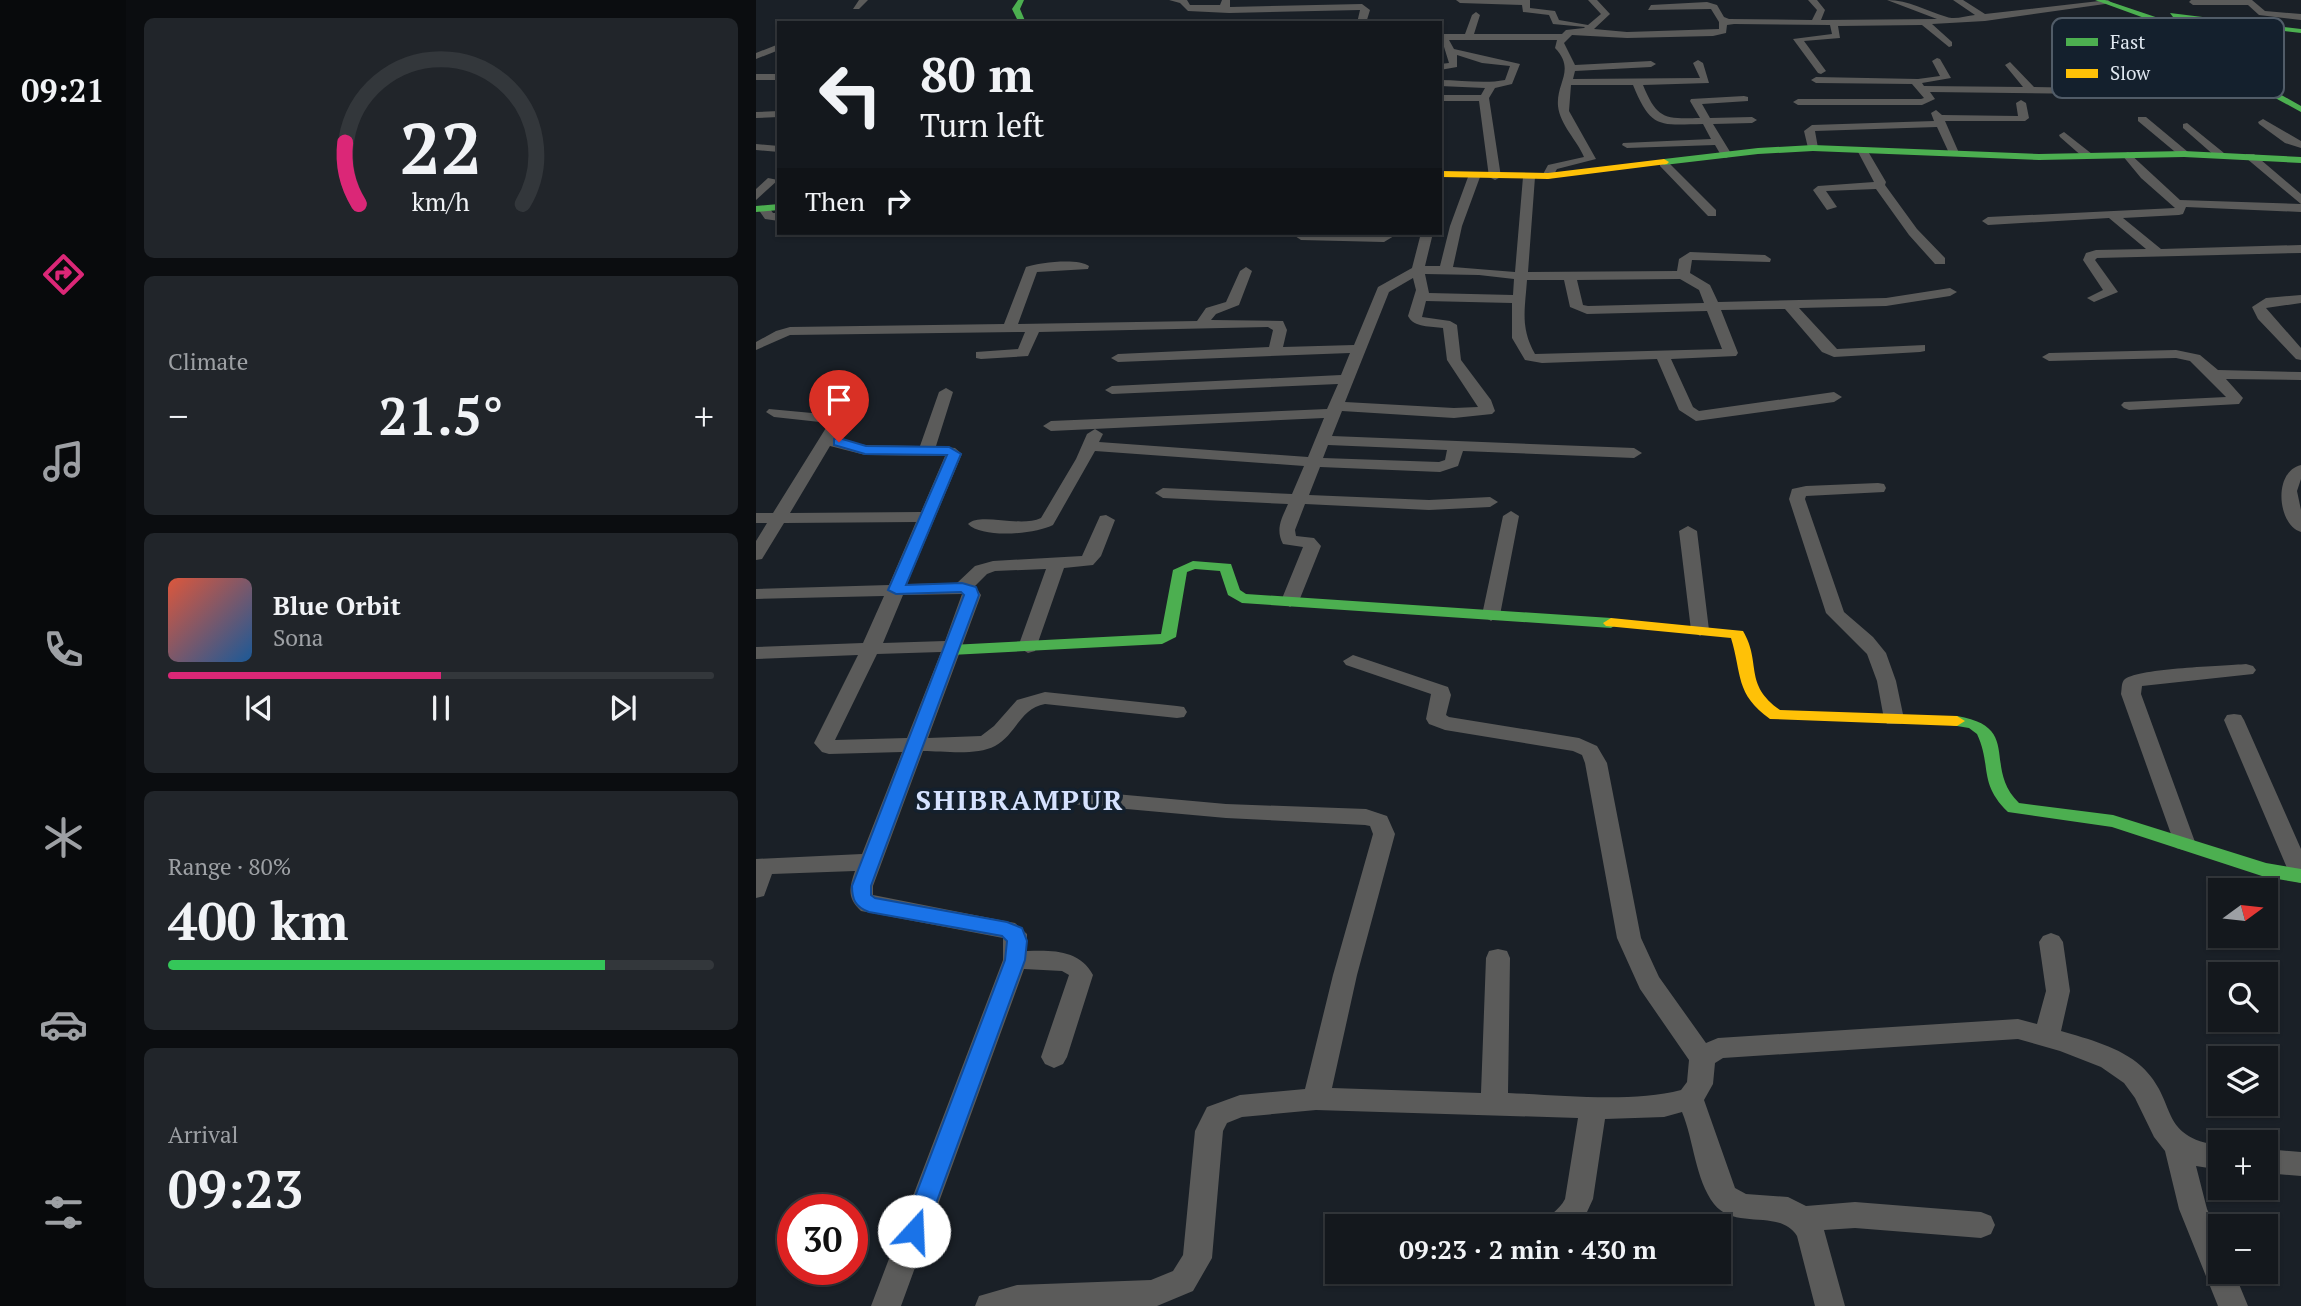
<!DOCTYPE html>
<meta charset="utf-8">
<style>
body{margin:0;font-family:"PT Serif",serif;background:#21252a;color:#f1f3f6;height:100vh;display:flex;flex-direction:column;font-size:26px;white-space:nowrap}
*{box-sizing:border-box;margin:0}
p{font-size:23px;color:#9da0a4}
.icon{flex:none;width:38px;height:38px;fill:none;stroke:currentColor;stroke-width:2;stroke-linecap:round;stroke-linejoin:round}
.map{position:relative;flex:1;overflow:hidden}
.side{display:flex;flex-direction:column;gap:18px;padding:18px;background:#0b0d10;width:630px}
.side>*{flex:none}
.top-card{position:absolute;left:21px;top:21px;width:665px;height:214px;border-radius:0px;box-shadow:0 2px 5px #0004,0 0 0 2px #33373b;background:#14181d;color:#f1f3f6;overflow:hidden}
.needle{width:46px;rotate:75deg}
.buttons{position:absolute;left:1452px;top:878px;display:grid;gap:14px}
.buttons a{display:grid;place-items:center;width:70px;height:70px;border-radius:0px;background:#14181d;box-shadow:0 2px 5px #0004,0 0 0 2px #33373b;font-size:35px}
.speed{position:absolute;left:21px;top:1194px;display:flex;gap:14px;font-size:35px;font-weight:700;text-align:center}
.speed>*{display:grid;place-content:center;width:91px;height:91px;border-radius:50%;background:#14181d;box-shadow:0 2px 5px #0004,0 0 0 2px #33373b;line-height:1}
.speed .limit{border:10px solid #d22;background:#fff;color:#111}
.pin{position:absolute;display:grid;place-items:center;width:60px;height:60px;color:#fff;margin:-72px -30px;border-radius:50% 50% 50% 0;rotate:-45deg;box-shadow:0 0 7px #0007}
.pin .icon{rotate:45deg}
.me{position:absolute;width:77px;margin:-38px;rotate:20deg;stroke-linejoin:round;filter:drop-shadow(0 0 5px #0008)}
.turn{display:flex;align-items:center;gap:24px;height:147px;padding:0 28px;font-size:32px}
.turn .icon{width:91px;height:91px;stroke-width:2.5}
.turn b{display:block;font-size:49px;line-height:60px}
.then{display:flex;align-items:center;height:66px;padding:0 28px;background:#0003;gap:14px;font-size:26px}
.big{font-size:52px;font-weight:700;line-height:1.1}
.side .widget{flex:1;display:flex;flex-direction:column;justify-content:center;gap:10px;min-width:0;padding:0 24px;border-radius:10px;background:#21252a}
.side .dial{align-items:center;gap:0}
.dial svg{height:182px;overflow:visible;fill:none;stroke:#33373b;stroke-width:7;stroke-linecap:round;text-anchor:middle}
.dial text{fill:#f1f3f6;stroke:none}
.song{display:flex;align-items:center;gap:21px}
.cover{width:84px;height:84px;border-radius:10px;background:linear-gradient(135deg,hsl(10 70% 55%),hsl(210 70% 35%))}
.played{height:7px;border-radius:4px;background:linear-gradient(90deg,#db2777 50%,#33373b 50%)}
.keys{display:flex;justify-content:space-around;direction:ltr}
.heat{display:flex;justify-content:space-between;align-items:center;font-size:38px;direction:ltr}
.charge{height:10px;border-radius:5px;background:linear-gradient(90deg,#34c759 80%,#33373b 0)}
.trip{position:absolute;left:569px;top:1214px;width:406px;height:70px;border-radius:0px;background:#14181d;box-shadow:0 2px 5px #0004,0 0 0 2px #33373b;font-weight:700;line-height:70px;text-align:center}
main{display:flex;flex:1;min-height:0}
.dock{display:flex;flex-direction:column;width:126px;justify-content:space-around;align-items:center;background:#080a0c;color:#9da0a4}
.dock .icon{width:49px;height:49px}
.dock .on{color:#db2777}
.dock b{font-size:32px;color:#f1f3f6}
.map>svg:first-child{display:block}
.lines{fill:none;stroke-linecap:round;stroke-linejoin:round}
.street{fill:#5b5b5a;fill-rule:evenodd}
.fast{fill:#4caf50;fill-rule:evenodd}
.slow{fill:#ffc107;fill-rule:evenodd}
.route{fill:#1a73e8;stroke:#114b97;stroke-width:2}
.labels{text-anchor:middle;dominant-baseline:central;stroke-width:7;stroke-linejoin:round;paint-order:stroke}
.district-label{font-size:28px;font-weight:bold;letter-spacing:2px;fill:#d6e2fe;stroke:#14202d}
.key{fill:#14202d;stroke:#515c68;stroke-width:2}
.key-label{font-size:19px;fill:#e0e8f1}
</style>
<main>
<nav class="dock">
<b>09:21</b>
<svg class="icon on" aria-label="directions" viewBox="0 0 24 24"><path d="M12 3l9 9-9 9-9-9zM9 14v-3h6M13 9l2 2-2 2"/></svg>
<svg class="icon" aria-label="music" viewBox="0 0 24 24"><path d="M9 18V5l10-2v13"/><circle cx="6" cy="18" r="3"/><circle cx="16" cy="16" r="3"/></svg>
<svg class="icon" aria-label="phone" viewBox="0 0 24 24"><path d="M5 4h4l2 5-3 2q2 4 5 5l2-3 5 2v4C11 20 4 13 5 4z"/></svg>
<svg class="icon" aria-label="climate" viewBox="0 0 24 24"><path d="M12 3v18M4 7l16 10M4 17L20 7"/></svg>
<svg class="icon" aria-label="car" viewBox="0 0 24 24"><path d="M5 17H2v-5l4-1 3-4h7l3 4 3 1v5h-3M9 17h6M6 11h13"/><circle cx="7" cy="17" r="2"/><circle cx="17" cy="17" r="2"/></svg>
<svg class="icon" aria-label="filters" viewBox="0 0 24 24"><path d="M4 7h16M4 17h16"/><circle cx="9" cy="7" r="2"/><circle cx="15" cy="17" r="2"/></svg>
</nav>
<section class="side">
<div class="widget dial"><svg viewBox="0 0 100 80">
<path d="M14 69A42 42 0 1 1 86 69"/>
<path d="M14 69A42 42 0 0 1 8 42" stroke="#db2777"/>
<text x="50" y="56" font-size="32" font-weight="700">22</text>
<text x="50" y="72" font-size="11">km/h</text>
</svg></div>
<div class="widget"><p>Climate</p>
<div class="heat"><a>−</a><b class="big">21.5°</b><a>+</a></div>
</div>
<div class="widget">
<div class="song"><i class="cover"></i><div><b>Blue Orbit</b><p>Sona</p></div></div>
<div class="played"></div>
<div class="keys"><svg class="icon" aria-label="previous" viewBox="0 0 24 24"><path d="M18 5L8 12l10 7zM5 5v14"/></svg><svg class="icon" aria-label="pause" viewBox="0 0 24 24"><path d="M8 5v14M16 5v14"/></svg><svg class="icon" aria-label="next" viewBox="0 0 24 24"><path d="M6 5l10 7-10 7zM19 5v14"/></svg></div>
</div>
<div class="widget"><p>Range · 80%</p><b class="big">400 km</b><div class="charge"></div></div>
<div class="widget"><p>Arrival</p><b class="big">09:23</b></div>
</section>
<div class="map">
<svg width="1545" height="1306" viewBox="0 0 1545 1306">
<rect width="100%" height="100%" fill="#1a2027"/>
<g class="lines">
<path class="street" d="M103,0H112L103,9H97Z
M413,0H431L434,5H464L466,0H474V7L606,4L614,10L610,23H601L604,10L473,13L432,11L424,3Z
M700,0H774V8L799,11L803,20L832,25L845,14L832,0H841L854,14L838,29L871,32L963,29V22L955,9L892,10L895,5L951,2L961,5L968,17L973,19L1056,20L1061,10L1052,0H1061L1069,10L1065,20L1181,19L1131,0C1153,0 1170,11 1191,17C1198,20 1210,16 1219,15L1197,0H1207L1229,14L1352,0L1356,3L1229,21L1176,24L1196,42V46L1193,47L1166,25L1082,26L1084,38L1048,41L1070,71L1065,74L1062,73L1037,39L1076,34L1074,25L978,24L971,25L970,33L957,36L871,38L816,35L808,43L819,65L895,61L900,64L895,67L819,71L817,79L944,78L937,63L942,60L947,63L953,83L887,85C901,119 908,119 944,118L934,101L935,99L988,96L992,97V101L946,104L954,118L996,117L1001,120L996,123L957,124L976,155L970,158L966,157L959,145L871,148L866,145L867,143L955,139L947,124C903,125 895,129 877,85H815L813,111L840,159L801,169L796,178L792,179L786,176L792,165L828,157C821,140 804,125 802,106C800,82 820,70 799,48L801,40H693L698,49L764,64L756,84L739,88L733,98L745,177L739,180L733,177L723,101H684V95H725L729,88L684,86V80C705,80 729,84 749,80L754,66L726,63L701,55V67L684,70V64L693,63L684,34H709L716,15L720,12L724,15L718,34H806L810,30L828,28L829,27L797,24L793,15L767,12L766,5L704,3Z
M1435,0H1496L1509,11L1545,14V20L1503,15L1492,5H1437L1433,2Z
M23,44V50L0,59V53Z
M1181,58L1184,59L1195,78L1166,83L1168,86L1267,87L1249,65L1254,62L1278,87L1333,88L1339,85L1344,88L1335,94L1174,92L1179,99L1166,105H1042L1037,102L1042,99H1165L1168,98L1156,84L1060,83L1055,80L1060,77L1162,79L1184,76L1176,61Z
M1462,60L1465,61V65L1403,67L1416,76L1411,79L1388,64L1393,61Z
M0,74H23V80H0Z
M1265,100L1270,103L1273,118L1269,121H1189L1203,153L1198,156L1193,153L1181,127L1059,131L1062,148L1057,151L1052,148L1048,131L1056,125L1178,121L1175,113L1180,110L1186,115L1262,116L1260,103Z
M23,111V117L0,118V112Z
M1382,117H1390L1432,152V156H1424L1382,121Z
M1507,119L1545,141V148L1529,143L1503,124L1502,122Z
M1431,123L1468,153V157H1460L1427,128V124Z
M1308,132L1336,154V158H1328L1304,137L1303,135Z
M0,144L23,146V152L0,150Z
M1102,148H1110L1130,182L1129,185L1161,229L1189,258V264H1179L1153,235L1120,189L1070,191L1081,207L1071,210L1057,190L1062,186L1118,182L1101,150Z
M1372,152L1424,200L1545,204V212L1430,207L1427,214L1423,215L1367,218L1405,249L1545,245V253L1341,258L1339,260L1362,292L1338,302L1331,298L1347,290L1327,260L1330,253L1340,250L1390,249L1353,218L1232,225L1226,221L1232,217L1419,208L1385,178L1366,155Z
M1490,154H1498L1545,194V204L1490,158Z
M904,162H912L960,210V216H952L904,166Z
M718,174L724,177L706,226L697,267L759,272L767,177L773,174L779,177L772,272L921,271L923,259L934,252L1009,255L1015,259L1014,262L936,260L934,273L954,285L962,302L1130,298L1194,288L1201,292L1194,296L1130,306L1043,308L1081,349L1169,345V351L1164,352L1078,357L1066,352L1029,309L965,310L982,353L980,356L915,359L937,407L943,411L1078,392L1086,397L1078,402L940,421L923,410L901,359L786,363L769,360L756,338V303L670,301L666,317L694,321L701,325L705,360L735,400L739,411L736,414L698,418L586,411L576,436L878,448L886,453L878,458L707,451L702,466L684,472L564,467L553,495L673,500L734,497L742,502L734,507L673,510L549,504L539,530L540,536L558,538L565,546L543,601L534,607L525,601L547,547L527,544C519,529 526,518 532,504L407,498L399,493L407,488L536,494L548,466L339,451L297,525C279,534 227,539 212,524C224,512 264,528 285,518L320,459L331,434L339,429L347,434L343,442L552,457L568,418L295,431L287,426L295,421L571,409L582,384L356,394L349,390L356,386L585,375L594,353L362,362L355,358L362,354L513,347L517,330L512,327L283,332L272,356L225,359L220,358V352L262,349L269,332L34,335L0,350V342L20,331L34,327L248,324L270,267C284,262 323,258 333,266L332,269L281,272L262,324L441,321L450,308L470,302L484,271L490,267L496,271L483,305L460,314L455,320L527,321L531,330L527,347L598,345L622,287L656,268L665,233H677L669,266H684L694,226L712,177ZM669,274L723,275L758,279L757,295L673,293ZM657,278L660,290L652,316C658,328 675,326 687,328L691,360L722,407L698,408L589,402L633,292ZM924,279L943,290L948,303L832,306L827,305L821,280ZM771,280H808L814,307L831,314L951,311L966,349L779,354C764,328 769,309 771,280ZM572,445L691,450L689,460L683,462L567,458Z
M12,178L22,180L0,200V189Z
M4,206H12L17,213H23V221L9,219L2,209Z
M543,233H643L628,242L545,240L539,236Z
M1545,295V303L1510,308L1545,348V360L1540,359L1502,319L1496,307L1510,298Z
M1420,350L1444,355L1462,370L1545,372V380L1470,379L1487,398L1483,404L1373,410L1368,408L1365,405L1368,402L1470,397L1434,361L1420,358L1293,361L1286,357L1293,353Z
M190,388L197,392L180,446L199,448L206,454L151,584L201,583L219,566L237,561L326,556L344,516L350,515L359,520L345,556L337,565L308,568L279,651L272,653L262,647L290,569L239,571L231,574L219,586L225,595L172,738L225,736L238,726L261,700L289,692L421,706L428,707L431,712L428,717L421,718L289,704C264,708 260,735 239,746C220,756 188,751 167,751L117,886V895L259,923L271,934V951C297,950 324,950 337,975L311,1057L307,1064L298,1068L289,1064L285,1057L313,975L306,971L268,969L145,1306H115L247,960V938L105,911C91,898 93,888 99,871L16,874L8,896L0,898V859L106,854L146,752L73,754L66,752L58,743L102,655L0,659V647L107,643L128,596L0,599V589L133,585L160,522L28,523L6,559L0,560V541L11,523H0V513H17L73,423L18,417L10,412L13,409L88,416L91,419L79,438L109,445L164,446L183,392ZM74,446L109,455L189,456L165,512L34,513ZM206,594L189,641L127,643L147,595ZM185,652L151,738L79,740L121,654Z
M1545,465V479L1541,491L1545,510V532C1522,526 1516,472 1545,465Z
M1122,483L1128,484L1130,488L1128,492L1050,496L1049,499L1088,612L1117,637L1130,653L1140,681L1148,719L1145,724H1131L1128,719L1121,681L1111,654L1070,613L1033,499L1036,489L1050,486Z
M755,511L763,516L744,615L735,621L726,615L747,516Z
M932,526L941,531L953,630L944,636L935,630L923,531Z
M597,655L692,687L695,695L690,715L693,717L823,738L841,746L851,763L885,938L903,977L950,1043L962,1038L1262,1019L1281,1024L1290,991L1283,942L1287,936L1295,933L1303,936L1307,942L1314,991L1305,1031C1332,1039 1364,1047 1385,1066C1424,1102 1399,1136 1465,1146V1170L1440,1166L1451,1209L1465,1241V1272H1478L1492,1306H1462L1423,1209L1409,1151L1398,1137L1379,1098L1368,1083L1345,1067L1304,1051L1262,1039L967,1058L959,1063L957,1084L948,1100L979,1188L990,1194L1032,1197L1050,1206L1099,1202L1225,1212L1235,1216L1239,1225L1235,1234L1225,1238L1099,1228L1068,1230L1089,1306H1059L1041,1236C1024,1208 979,1231 958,1204C939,1179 938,1141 926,1112L908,1117L849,1119L837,1199L825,1225L786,1227C791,1215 803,1211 809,1199L822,1118L560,1110L486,1117L471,1123L467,1131L456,1258L437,1291L401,1306H219L223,1296L261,1285L395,1280L417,1271L427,1255L439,1131L451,1107L484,1095L549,1089L577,975L617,834L614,826L609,825L470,818L304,803L296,801L293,796L296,791L304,789L470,804L610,809L631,816L639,834L601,975L576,1088L725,1093L730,958L733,951L742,949L751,951L754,958L752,1093C804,1095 875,1103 925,1090L931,1082L933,1060L884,989L861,938L829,763L826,755L817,751L689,730L673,724L670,719L675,694L590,665L587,661Z
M1490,664L1497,666L1500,670L1497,674L1386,686L1385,694L1439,842L1436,848L1428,850L1420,848L1365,694C1366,689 1365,682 1369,679C1384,668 1467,666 1490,664Z
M1478,714L1485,715L1488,720L1545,849V883L1537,881L1534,875L1468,720L1471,715Z
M1510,1149L1545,1152V1176L1510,1173Z"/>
<path class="fast" d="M262,0H268L264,9L270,23H263L256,9Z
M1339,0H1349L1441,31L1465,61L1545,106V112L1459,65L1435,35Z
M1414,13L1545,29V33L1417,17Z
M1057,145L1283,154L1428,151L1545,157V163L1428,157L1283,160L1057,151L1002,154L908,165L903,162L908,159L1002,148Z
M23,204V210L0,212V206Z
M437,561L475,564L484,590L490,594L855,618L863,623L855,628L486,603L472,595L464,571L439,569L431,572L420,637L406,644L195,655L187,650L195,645L405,634L417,570Z
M1201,716C1267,727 1226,767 1263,803L1357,815L1510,863L1545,869V883L1509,877L1356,827L1252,812C1222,783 1236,766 1221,734L1213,728L1195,725L1193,721Z"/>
<path class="slow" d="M908,159L913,162L911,164L792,179L684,177V171L792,173Z
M855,618L987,631C1006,663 987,684 1024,710L1201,716L1209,721L1201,726L1014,719C979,694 986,674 975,638L850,626L847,623Z"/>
</g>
<path class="route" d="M83,438L110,446L193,447L205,454L150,585L206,583L220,587L223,595L115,886V895L119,898L251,922L266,928L271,941L269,960L170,1231L166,1238L158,1242L150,1238L146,1231L249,960L251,941L246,936L113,912C99,907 96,899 96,886L208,595L205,592L140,594L132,590L191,455L109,454L78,445V439Z"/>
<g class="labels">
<g class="district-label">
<text x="264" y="799">SHIBRAMPUR</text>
</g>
</g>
<rect x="1296" y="18" width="232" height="80" rx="10" class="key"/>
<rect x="1310" y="38" width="32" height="8" fill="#4caf50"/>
<rect x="1310" y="69" width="32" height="9" fill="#ffc107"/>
<g class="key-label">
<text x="1354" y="49">Fast</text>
<text x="1354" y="80">Slow</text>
</g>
</svg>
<div class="buttons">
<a><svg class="needle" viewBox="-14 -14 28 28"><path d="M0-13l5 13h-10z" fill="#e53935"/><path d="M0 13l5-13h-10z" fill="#9da0a4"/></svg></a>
<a><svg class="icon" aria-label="search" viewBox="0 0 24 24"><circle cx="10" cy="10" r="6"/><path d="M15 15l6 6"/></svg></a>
<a><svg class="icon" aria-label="layers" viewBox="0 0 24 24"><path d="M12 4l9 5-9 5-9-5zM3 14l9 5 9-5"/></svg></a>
<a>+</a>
<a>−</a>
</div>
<div class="speed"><div class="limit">30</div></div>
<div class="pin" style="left:83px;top:442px;background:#d93025"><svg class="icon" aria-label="arrive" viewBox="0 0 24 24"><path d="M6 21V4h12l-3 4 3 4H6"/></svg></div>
<svg class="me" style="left:158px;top:1231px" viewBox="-20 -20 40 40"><circle r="19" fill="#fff"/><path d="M0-13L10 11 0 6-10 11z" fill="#1a73e8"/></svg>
<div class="trip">09:23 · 2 min · 430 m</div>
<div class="top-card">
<div class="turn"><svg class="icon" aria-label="left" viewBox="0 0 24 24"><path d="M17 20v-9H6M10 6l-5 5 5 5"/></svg><div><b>80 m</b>Turn left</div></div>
<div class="then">Then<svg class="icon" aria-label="right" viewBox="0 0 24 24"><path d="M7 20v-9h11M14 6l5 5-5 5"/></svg></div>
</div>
</div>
</main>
